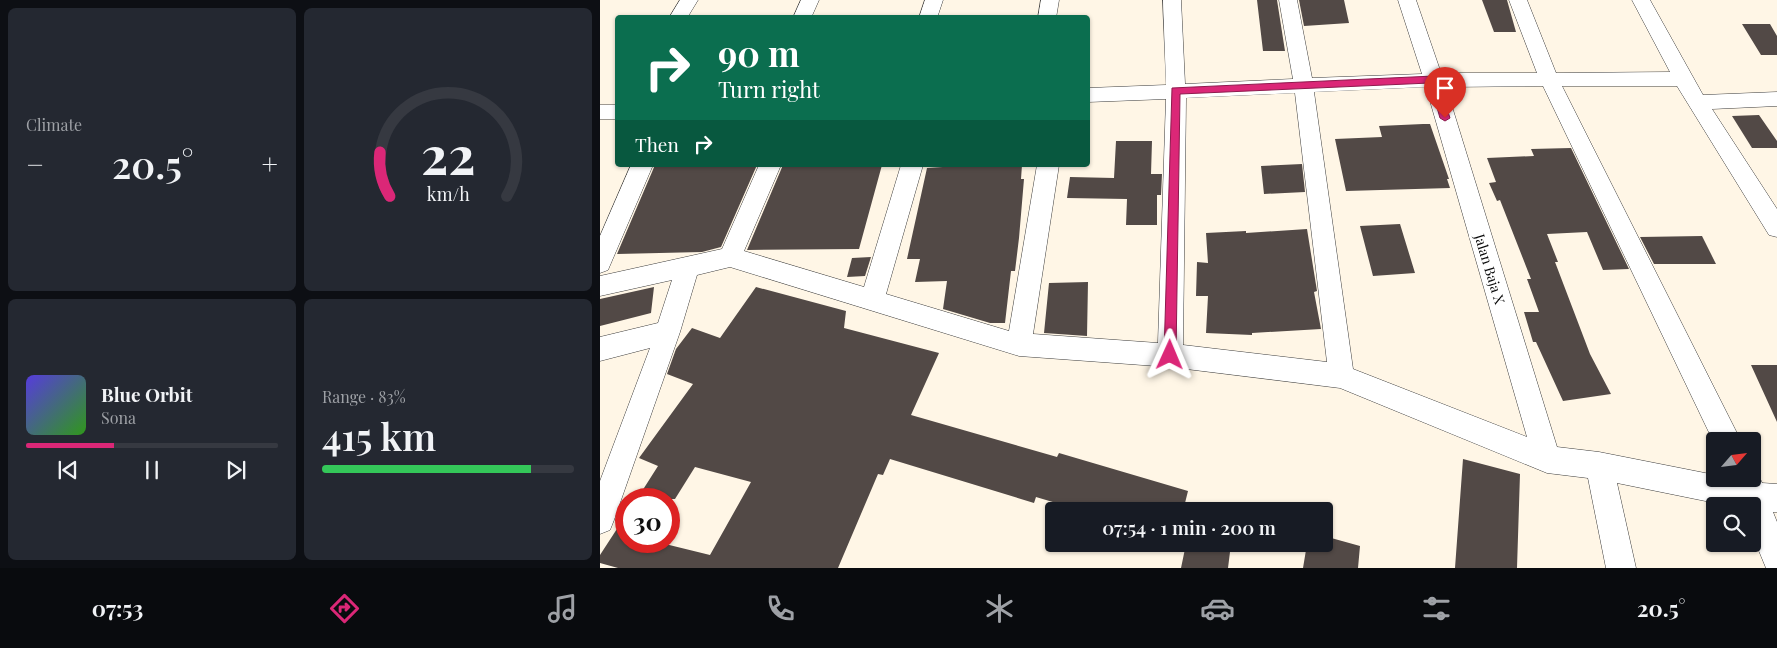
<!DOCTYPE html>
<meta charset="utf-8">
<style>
body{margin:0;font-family:"Playfair Display",serif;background:#242831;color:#f1f3f6;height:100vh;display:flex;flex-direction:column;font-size:19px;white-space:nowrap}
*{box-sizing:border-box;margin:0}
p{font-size:16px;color:#9ea1a6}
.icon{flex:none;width:28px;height:28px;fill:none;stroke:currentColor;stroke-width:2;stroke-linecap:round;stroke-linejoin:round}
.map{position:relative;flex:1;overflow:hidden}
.drawer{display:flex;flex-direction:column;gap:8px;padding:8px;background:#0d0f14;width:600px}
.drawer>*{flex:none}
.guide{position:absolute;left:15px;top:15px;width:475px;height:152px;border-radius:5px;box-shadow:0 1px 4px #0004;background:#0b6e4f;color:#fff;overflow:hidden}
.needle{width:32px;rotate:62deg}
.fabs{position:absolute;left:1106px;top:432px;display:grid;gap:10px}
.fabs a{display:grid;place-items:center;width:55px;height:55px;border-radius:5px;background:#171b24;box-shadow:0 1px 4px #0004;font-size:25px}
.speed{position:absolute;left:15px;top:488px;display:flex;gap:10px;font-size:25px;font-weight:700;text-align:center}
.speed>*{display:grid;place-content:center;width:65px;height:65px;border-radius:50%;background:#171b24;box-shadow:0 1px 4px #0004;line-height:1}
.speed .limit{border:8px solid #d22;background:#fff;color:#111}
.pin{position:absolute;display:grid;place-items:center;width:42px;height:42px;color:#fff;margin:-51px -21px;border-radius:50% 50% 50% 0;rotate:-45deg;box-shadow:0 0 5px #0007}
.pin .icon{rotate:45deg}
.me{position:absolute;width:55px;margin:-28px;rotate:1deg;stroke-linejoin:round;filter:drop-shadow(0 0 4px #0008)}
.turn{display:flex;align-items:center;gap:18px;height:105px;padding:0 20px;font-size:22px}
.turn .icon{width:65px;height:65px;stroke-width:2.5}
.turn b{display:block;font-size:35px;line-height:42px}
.then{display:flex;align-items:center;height:48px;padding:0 20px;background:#0003;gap:10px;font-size:19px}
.big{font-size:38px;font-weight:600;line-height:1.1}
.drawer .widget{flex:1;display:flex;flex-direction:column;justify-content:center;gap:8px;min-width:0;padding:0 18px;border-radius:8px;background:#242831}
.drawer .dial{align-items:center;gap:0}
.dial svg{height:130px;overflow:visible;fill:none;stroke:#363941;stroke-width:7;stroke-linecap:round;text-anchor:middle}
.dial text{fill:#f1f3f6;stroke:none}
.song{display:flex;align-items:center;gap:15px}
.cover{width:60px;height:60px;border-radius:8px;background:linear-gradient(135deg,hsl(250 70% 55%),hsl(110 70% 35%))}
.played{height:5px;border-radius:2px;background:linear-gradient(90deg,#db2777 35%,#363941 35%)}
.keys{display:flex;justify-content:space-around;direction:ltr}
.heat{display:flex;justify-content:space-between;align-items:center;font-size:28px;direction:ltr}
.charge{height:8px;border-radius:4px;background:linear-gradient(90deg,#34c759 83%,#363941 0)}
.drawer .tiles{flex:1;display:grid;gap:8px;grid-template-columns:repeat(2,1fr)}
.trip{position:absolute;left:445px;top:502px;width:288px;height:50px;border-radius:5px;background:#171b24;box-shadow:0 1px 4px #0004;font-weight:600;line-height:50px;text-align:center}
.tab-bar{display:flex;height:80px;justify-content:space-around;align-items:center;background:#090b0e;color:#9ea1a6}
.tab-bar .icon{width:35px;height:35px}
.tab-bar .current{color:#db2777}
.tab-bar b{font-size:22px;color:#f1f3f6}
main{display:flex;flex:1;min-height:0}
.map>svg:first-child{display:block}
.building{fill:#524946}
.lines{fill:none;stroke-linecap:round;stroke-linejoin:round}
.street-casing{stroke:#3d3d3d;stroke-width:1}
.street{fill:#fff;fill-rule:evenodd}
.route{fill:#db2777;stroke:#8e194d}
.labels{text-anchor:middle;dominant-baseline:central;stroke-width:5;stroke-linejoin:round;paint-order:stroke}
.street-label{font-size:14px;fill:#0a0a0a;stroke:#fff}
</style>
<main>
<section class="drawer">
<div class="tiles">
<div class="widget"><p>Climate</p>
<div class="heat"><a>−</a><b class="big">20.5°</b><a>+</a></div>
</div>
<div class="widget dial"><svg viewBox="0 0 100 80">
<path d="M14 69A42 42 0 1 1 86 69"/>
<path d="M14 69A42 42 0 0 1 8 42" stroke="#db2777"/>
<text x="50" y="56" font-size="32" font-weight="700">22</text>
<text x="50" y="72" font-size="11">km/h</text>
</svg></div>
<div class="widget">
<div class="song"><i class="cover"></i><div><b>Blue Orbit</b><p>Sona</p></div></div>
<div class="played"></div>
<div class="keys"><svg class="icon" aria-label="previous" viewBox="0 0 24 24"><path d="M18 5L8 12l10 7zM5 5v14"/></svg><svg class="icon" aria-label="pause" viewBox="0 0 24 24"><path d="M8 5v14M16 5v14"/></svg><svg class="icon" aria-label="next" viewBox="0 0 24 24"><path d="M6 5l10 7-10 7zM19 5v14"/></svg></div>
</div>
<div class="widget"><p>Range · 83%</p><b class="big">415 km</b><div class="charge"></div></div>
</div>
</section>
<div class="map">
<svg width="1177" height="568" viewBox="0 0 1177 568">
<rect width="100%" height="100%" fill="#fff6e6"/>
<path class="building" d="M657,0H677L685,51H663Z
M699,0H744L749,23L704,26Z
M882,0H907L916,32H894Z
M1142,24H1170L1177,36V55H1161Z
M1159,115L1177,141V148H1152L1132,116Z
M823,124H830L849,179H847L850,188L746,191L735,139L782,137L779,126Z
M516,141H552L551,174H562L561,195H557V225H526L527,199L467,198L470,177L514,178Z
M971,148L1029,269L1003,270L987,232L947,234L958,262H955L990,354L1011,394L963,401L936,342H933L924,312H939L927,279H931L900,200L897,201L889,183L896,182L887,158L934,156L931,149Z
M702,164L705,192L664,194L661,166Z
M55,165H157L121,247L102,252L17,254Z
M183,165H282L259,249L147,250Z
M374,165H422L421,179H424L419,238L415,271H411L405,323H390L343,309L347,281L315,282L320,259H307L327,168Z
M800,224L815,273L773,276L760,226Z
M707,229L717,291L714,292L721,329L652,333V335L606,333L608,296H596L597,262L608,263L606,233L646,231V233Z
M1102,236L1116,264H1054L1040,237Z
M271,257L265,276L247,277L252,258Z
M488,282L487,336L444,333L449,283Z
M54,287L51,313L0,326V299Z
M156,287L246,311L244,328L339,353L311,415L457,457L459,453L588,491L583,511H483L436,497L434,503L290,459L283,475L278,474L238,568H18L0,563V555L26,515V541H53L110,555L151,482L95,467L75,499H37L58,466L39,458L93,384L67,374L76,349L92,328L120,338Z
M1151,365H1177V422Z
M863,459L920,474L917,568H855Z
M593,503L630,511H592Z
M724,536L760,546L758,568H703L707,544H724Z
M586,544H631L628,568H581Z"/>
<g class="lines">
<defs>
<path id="street" d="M80,0H98L87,18H69Z
M201,0H219L211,18H193Z
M325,0H343L337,18H319Z
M441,0H459L456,18H438Z
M563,0H581L585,84L693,79L679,0H697L712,78L822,74L798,0H816L841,73H937L909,0H927L956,73L1070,72L1032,0H1050L1103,95L1177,92V106L1112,109L1177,209V237L1169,235L1077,86H962L1141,441H1115V445L943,86L846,87L957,447L999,452L1115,475V479H1152V472L1158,474L1162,483L1177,484V512H1173L1177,522V568H1166L1152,534V506H1130L1017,483L1036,568H1006L988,478L947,473L740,388L570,367L419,356L130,267L97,275L80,332L14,520L10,530L0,534V481L50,348L0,361V337L58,323L72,280L0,296V276L122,249L159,165H181L144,251L264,287L301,165H323L286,294L409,331L437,165H459L433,334L558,343L566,99L488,102V88L566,85ZM826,87L927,437L753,369L714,92ZM695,93L727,362L583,345L586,98Z
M0,105H18V119H0Z
M31,165H53L8,270L0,273V236Z"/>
</defs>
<use href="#street" class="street-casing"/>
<use href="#street" class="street"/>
</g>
<path class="route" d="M834,76L838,80L850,118L845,121L840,118L830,83L580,94L576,355L575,359L570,360L566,359L564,355L572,88Z"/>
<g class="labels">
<g class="street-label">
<text transform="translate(890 269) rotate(73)">Jalan Baja X</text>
</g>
</g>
</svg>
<div class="fabs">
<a><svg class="needle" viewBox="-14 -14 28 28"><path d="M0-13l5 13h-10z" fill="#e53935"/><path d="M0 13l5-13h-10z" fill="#9ea1a6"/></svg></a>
<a><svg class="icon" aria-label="search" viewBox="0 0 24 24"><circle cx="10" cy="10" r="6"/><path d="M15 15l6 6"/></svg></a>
</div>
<div class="speed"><div class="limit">30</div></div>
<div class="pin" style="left:845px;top:118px;background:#d93025"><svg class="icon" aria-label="arrive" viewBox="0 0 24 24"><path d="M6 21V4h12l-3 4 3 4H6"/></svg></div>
<svg class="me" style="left:570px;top:355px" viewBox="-20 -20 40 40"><path d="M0-17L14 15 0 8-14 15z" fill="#db2777" stroke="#fff" stroke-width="4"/></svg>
<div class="trip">07:54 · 1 min · 200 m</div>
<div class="guide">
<div class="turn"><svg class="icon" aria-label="right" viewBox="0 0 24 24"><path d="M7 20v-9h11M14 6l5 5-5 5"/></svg><div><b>90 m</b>Turn right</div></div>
<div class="then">Then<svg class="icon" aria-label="right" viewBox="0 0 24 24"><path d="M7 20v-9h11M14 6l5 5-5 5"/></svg></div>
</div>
</div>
</main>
<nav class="tab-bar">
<b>07:53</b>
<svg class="icon current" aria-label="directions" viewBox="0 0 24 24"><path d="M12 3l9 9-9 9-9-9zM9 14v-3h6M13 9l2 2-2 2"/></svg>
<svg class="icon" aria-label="music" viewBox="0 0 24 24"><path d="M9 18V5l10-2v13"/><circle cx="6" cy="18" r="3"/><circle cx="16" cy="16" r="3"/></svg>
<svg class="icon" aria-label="phone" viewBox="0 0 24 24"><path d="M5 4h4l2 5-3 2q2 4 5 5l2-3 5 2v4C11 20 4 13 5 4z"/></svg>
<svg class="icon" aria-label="climate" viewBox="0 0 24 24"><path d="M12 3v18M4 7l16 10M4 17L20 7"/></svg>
<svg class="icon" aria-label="car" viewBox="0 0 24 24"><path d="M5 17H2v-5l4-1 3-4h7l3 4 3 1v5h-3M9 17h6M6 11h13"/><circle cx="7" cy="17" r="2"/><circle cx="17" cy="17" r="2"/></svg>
<svg class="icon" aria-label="filters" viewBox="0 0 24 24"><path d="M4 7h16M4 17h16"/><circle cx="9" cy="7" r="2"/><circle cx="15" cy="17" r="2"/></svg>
<b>20.5°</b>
</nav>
